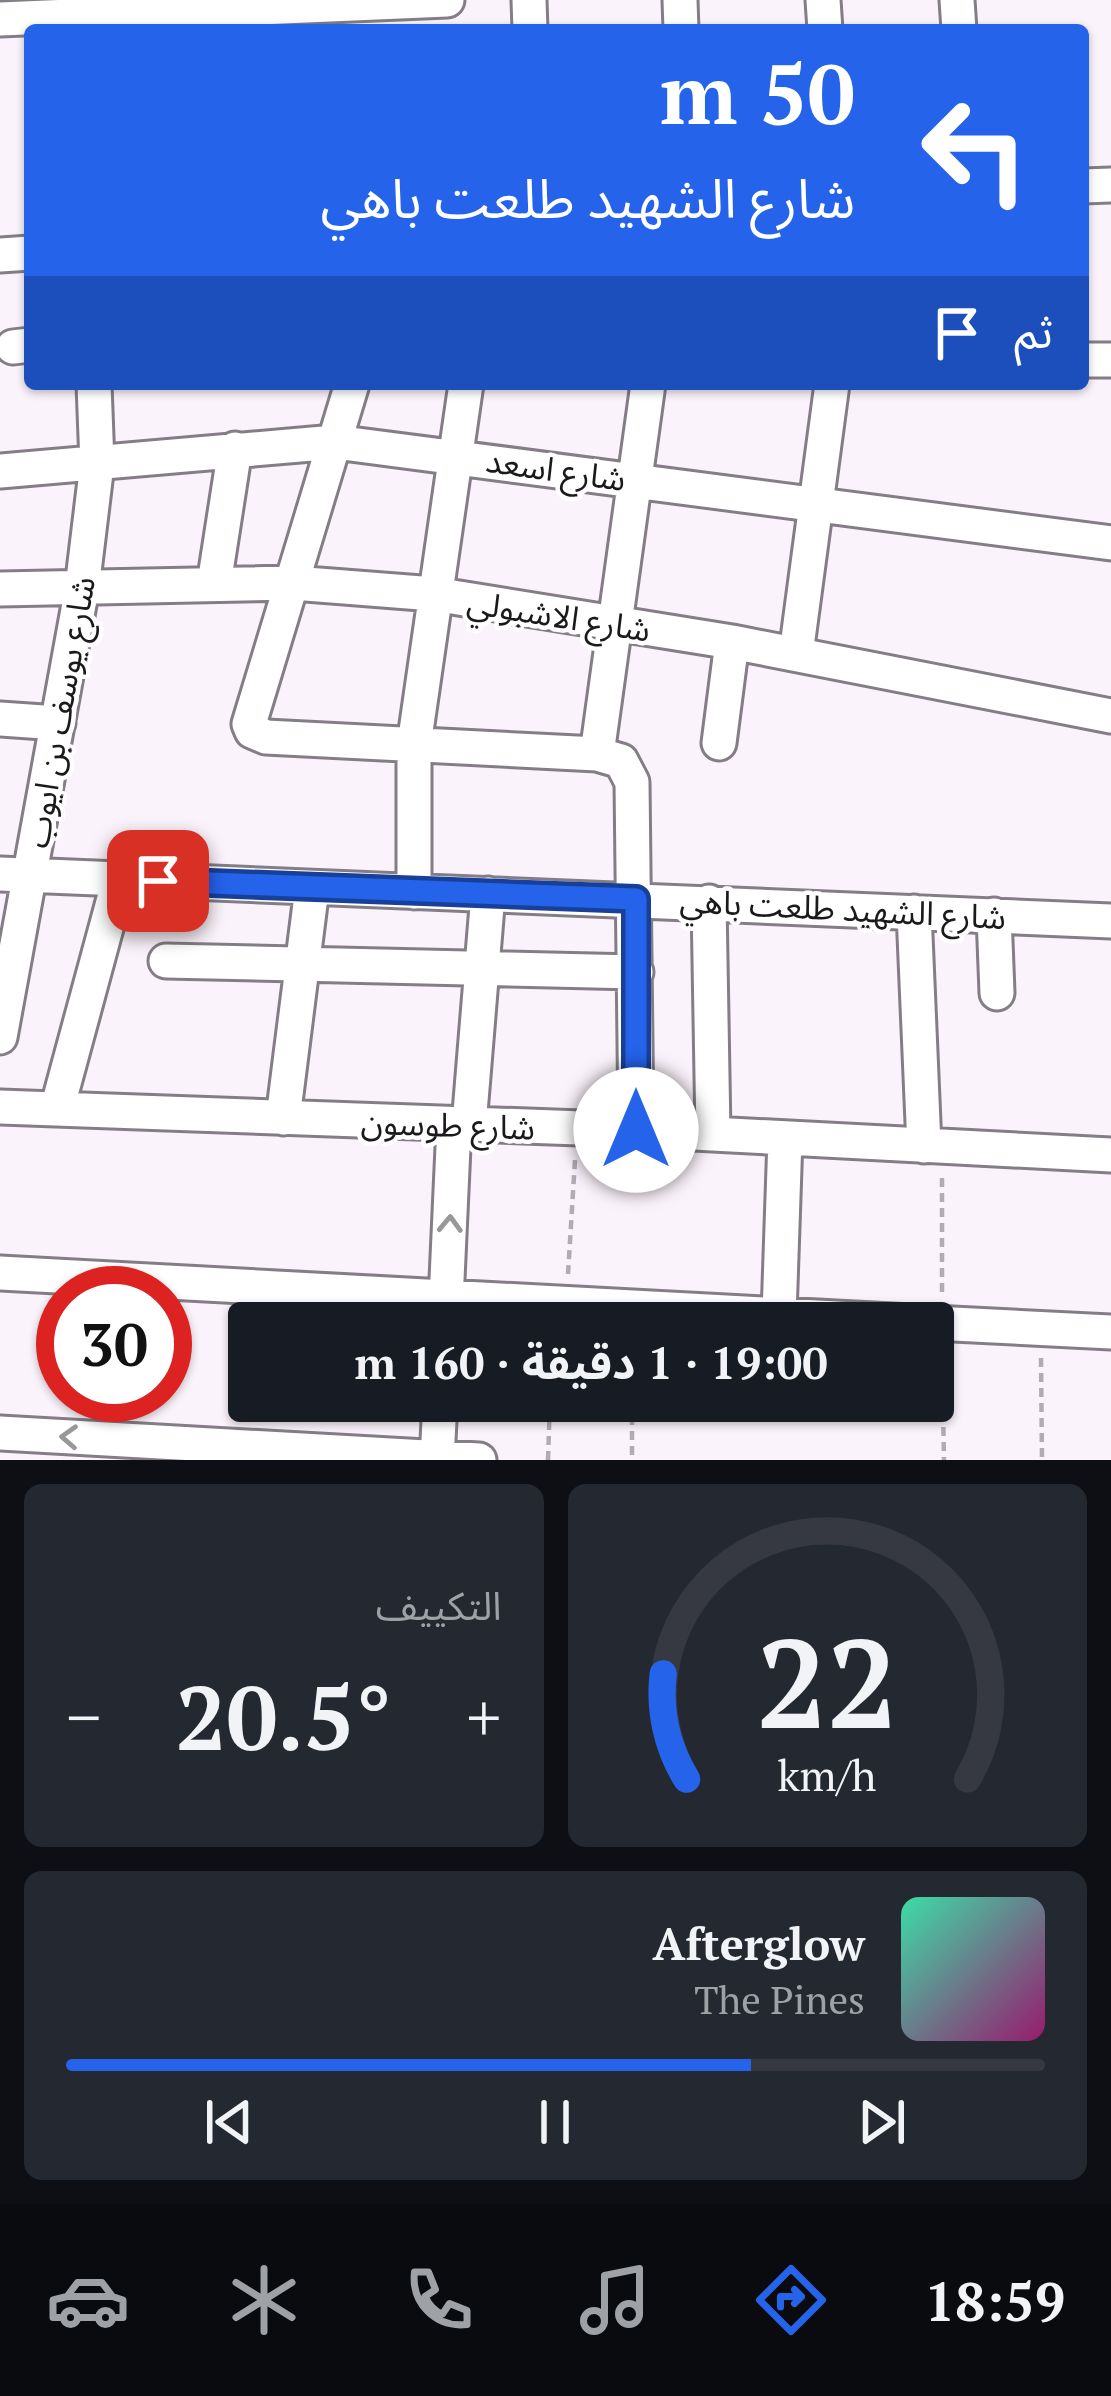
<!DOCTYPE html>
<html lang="ar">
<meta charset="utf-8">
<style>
body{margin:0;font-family:"PT Serif","Noto Sans Arabic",serif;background:#242831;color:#f1f3f6;direction:rtl;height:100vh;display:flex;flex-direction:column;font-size:45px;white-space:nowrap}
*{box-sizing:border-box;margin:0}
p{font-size:39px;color:#9ea1a6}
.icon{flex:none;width:66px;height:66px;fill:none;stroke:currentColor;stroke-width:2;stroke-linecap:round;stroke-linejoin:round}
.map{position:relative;height:1460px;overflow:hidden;direction:ltr}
.panel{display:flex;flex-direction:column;gap:24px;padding:24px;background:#0d0f14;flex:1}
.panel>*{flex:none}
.guide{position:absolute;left:24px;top:24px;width:1065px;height:366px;border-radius:12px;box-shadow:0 3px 9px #0004;direction:rtl;background:#2563eb;color:#fff;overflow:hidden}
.speed{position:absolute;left:36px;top:1266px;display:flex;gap:24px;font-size:60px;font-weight:700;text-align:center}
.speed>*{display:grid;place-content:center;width:156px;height:156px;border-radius:50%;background:#171b24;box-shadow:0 3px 9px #0004;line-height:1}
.speed .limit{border:18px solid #d22;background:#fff;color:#111}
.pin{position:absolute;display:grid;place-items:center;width:102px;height:102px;color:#fff;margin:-51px;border-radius:24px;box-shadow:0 6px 18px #0006}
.me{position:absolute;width:132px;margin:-66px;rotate:0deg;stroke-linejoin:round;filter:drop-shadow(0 0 9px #0008)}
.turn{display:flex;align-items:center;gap:42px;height:252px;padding:0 36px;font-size:54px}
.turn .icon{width:156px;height:156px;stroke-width:2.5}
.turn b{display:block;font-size:84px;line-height:102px}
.then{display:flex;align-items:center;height:114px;padding:0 36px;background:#0003;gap:24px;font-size:45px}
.big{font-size:90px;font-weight:700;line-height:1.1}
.panel .card{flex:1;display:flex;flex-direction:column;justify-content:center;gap:18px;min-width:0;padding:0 42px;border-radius:18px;background:#242831}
.panel .dial{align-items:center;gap:0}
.dial svg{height:312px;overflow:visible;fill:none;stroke:#363941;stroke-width:7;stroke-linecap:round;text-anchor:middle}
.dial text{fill:#f1f3f6;stroke:none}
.song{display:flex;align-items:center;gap:36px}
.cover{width:144px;height:144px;border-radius:18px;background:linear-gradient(135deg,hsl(160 70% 55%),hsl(320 70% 35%))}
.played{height:12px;border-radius:6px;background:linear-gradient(90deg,#2563eb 70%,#363941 70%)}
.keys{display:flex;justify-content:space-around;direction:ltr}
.heat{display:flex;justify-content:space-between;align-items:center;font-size:66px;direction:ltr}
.panel .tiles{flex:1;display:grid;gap:24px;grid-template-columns:1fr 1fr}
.card:last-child{grid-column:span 2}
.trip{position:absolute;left:228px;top:1302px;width:726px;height:120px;border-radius:12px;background:#171b24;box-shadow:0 3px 9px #0004;font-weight:700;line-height:120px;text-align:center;direction:rtl}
.tab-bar{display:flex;height:192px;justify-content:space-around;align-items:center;background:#090b0e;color:#9ea1a6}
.tab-bar .icon{width:84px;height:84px}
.tab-bar .active{color:#2563eb}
.tab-bar b{font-size:54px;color:#f1f3f6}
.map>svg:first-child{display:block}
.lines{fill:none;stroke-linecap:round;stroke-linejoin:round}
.street-casing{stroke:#847d85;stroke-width:39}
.path{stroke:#b2acb2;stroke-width:4.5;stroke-dasharray:9 6;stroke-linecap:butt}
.street{stroke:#fff;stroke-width:33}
.oneway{stroke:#989898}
.route-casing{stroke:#184099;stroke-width:30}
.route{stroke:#2563eb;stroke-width:21}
.labels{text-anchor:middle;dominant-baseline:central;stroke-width:9;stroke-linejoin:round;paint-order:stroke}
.street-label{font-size:33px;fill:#1b191b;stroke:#fff}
</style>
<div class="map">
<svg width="1111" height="1460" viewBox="0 0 1111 1460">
<rect width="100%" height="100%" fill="#fbf3fb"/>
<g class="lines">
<defs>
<path id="street" d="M529,0L530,30
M680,0L681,30
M823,0L825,30
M957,0L959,30
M0,19L447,0
M1083,186L1111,185
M0,255L30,253
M13,347L30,345
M1083,360H1111
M352,384L249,724L252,731L266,737L597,754L621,761L632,782L636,1130
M0,471L335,442L1111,543
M214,584L235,449
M0,589L293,583L434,594L732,642L1111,716
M796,654L832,384
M0,719L58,723
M719,743L732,642
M597,754L648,384
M0,874L1111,921
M414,892V745L466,384
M709,902L713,1134
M914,912L924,1146
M994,915L997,993
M166,961L636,972
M0,1037L82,588L97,464L94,384
M0,1107L636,1130L1111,1155
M57,1109L119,880
M283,1118L312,888
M469,1125L488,894
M0,1273L930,1323
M779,1315L785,1138
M445,1323L454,1125
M933,1323L1111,1332
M0,1433L479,1460
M437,1460L440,1401"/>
</defs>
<use href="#street" class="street-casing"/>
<path class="path" d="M568,1274L575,1160
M942,1292V1178
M942,1352L944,1460
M1041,1358L1042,1460
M632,1401V1460
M548,1460L550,1401"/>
<use href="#street" class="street"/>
</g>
<defs><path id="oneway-chevron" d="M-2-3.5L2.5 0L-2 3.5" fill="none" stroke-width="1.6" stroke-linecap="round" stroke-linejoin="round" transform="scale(3)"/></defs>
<g class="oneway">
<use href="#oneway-chevron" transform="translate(450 1224) rotate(-88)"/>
<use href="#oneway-chevron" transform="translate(69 1437) rotate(-177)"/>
</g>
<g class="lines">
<defs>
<path id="route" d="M158,881L636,899V1130"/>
</defs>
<use href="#route" class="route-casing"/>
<use href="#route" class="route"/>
</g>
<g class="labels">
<g class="street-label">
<text transform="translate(556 469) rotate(8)">شارع اسعد</text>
<text transform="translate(559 615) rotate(9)">شارع الاشبولي</text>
<text transform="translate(59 712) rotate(-80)">شارع يوسف بن ايوب</text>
<text transform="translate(843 908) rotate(3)">شارع الشهيد طلعت باهي</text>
<text transform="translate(448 1124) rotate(2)">شارع طوسون</text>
</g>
</g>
</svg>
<div class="speed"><div class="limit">30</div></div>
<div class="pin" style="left:158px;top:881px;background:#d93025"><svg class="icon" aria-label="arrive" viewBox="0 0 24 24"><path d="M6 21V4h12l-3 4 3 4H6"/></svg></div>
<svg class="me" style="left:636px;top:1130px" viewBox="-20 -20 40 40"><circle r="19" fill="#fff"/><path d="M0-13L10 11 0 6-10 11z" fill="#2563eb"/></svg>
<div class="trip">19:00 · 1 دقيقة · 160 m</div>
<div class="guide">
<div class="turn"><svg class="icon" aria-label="left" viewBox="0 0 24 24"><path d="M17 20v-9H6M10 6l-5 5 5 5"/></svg><div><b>50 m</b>شارع الشهيد طلعت باهي</div></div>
<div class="then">ثم<svg class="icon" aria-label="arrive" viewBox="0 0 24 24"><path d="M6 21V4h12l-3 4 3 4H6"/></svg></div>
</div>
</div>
<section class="panel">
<div class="tiles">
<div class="card dial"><svg viewBox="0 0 100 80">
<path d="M14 69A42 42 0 1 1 86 69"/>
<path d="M14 69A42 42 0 0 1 8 42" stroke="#2563eb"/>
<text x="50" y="56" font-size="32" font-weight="700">22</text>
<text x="50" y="72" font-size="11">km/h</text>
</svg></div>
<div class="card"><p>التكييف</p>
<div class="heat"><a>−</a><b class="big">20.5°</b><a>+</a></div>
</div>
<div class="card">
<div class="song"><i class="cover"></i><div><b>Afterglow</b><p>The Pines</p></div></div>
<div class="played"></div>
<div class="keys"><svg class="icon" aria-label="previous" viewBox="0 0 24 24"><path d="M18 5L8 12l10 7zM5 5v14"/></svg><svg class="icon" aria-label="pause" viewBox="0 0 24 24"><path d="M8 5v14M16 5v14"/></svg><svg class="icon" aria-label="next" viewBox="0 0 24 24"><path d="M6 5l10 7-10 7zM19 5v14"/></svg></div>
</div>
</div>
</section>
<nav class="tab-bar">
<b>18:59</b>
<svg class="icon active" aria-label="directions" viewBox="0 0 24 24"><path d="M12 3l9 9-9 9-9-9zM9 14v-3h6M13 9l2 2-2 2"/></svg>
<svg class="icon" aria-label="music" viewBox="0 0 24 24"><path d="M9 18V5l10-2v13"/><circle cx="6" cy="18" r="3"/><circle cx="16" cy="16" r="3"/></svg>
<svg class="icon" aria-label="phone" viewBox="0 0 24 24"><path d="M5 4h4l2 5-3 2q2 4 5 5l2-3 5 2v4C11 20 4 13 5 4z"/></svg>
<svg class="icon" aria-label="climate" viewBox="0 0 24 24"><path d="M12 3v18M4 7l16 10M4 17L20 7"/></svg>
<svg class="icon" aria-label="car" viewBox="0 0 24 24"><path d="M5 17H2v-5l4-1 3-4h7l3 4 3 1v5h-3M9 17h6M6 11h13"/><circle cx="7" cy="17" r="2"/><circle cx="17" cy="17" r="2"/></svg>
</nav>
